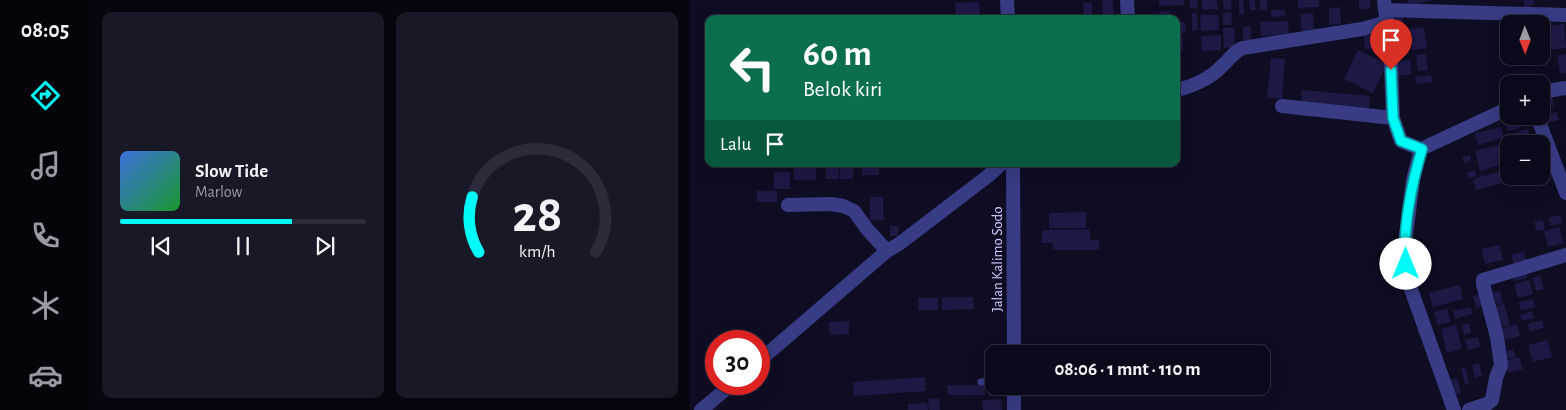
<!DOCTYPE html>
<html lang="id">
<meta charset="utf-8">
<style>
body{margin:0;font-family:"Alegreya Sans",sans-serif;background:#191827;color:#f1f3f6;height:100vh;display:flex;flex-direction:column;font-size:19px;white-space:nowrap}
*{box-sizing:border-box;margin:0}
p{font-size:16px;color:#9a9aa2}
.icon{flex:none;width:28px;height:28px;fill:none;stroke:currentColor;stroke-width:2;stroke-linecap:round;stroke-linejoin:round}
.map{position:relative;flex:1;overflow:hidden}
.side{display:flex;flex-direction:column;gap:12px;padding:12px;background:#06060e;width:600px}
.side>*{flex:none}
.banner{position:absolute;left:15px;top:15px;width:475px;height:152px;border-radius:10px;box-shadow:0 5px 20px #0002,0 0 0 1px #2b2b39;background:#0b6e4f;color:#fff;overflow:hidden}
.needle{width:32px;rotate:179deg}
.controls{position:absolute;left:810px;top:15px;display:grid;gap:10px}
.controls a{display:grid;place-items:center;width:50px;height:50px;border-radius:10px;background:#0b0a1a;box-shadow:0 5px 20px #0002,0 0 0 1px #2b2b39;font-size:25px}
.speed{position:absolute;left:15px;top:330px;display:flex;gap:10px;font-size:25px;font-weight:700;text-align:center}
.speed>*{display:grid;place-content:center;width:65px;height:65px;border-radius:50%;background:#0b0a1a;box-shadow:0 5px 20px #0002,0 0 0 1px #2b2b39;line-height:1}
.speed .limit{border:8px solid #d22;background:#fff;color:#111}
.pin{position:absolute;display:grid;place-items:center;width:42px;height:42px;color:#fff;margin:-51px -21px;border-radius:50% 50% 50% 0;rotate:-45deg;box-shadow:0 0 5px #0007}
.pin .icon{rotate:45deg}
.me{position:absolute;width:55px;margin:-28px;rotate:0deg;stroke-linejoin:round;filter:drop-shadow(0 0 4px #0008)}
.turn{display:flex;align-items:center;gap:18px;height:105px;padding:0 15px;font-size:22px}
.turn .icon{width:65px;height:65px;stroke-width:2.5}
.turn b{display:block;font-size:35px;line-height:42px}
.then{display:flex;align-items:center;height:48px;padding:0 15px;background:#0003;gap:10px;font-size:19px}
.side .tile{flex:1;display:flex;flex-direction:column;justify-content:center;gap:8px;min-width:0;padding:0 18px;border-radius:10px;background:#191827}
.side .dial{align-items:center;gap:0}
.dial svg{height:130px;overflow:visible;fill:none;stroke:#2b2b39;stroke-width:7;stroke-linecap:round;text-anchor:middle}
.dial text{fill:#f1f3f6;stroke:none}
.song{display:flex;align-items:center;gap:15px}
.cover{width:60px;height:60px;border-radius:8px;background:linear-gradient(135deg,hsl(220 70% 55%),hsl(130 70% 35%))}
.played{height:5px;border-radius:2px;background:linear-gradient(90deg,#00faf8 70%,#2b2b39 70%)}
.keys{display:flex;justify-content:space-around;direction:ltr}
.side .tiles{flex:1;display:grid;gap:12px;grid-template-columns:repeat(2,1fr)}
.trip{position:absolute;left:295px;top:345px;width:285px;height:50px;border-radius:10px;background:#0b0a1a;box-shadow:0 5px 20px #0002,0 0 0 1px #2b2b39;font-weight:700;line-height:50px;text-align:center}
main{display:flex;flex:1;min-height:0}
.menu{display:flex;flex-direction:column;width:90px;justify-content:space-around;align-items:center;background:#04040a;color:#9a9aa2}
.menu .icon{width:35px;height:35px}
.menu .selected{color:#00faf8}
.menu b{font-size:22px;color:#f1f3f6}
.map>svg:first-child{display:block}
.building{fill:#1d1945}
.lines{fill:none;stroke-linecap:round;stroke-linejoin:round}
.lane{stroke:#373c84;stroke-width:7}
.street{stroke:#373c84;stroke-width:14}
.route-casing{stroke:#00a2a1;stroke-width:12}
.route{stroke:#00faf8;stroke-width:9}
.labels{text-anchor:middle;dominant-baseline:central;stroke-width:5;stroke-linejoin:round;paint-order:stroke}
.street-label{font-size:15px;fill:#d0cfff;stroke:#0f0d23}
</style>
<main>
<nav class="menu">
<b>08:05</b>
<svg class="icon selected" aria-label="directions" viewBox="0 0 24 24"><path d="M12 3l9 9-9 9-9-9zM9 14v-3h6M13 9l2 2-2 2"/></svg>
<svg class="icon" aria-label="music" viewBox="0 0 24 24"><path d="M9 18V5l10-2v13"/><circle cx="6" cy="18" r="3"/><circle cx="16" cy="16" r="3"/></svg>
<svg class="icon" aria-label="phone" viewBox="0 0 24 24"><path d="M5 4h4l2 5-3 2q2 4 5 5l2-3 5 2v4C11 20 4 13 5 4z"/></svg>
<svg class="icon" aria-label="climate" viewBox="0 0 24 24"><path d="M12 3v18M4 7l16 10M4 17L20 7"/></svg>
<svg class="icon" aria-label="car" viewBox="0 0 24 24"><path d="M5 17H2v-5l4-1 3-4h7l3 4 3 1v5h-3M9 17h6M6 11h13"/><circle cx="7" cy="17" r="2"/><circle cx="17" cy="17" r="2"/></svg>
</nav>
<section class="side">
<div class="tiles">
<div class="tile">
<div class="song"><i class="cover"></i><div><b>Slow Tide</b><p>Marlow</p></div></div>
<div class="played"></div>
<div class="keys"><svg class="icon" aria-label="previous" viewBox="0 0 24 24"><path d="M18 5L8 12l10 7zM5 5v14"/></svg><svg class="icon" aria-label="pause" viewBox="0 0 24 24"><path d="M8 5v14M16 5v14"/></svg><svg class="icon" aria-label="next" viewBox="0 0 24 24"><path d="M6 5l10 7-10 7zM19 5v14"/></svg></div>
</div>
<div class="tile dial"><svg viewBox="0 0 100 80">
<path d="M14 69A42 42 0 1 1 86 69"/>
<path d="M14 69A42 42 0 0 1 10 35" stroke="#00faf8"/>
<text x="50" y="56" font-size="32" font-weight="700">28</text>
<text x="50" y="72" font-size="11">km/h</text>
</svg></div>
</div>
</section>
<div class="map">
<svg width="876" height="410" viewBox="0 0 876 410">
<rect width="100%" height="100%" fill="#0f0d23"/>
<path class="building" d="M412,0H423L424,19H413Z
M469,0H494V5L469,6Z
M500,0H507L508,8H500Z
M512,0H527L528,9L512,10Z
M533,0H541L542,9H534Z
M549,0H553L554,14H549Z
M559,0H565L566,10H560Z
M570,0H577V10H570Z
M608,0H629V7L608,8Z
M669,0H680V9H669Z
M718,0H739V1L720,6Z
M833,0H844L845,4L835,7Z
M289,2L290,19H266L265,3Z
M393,3H402V19H394Z
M650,7L651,24L639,25V8Z
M581,10H595V16L581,17Z
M479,11L480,19H469V12Z
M541,12L542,25H533V13Z
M502,13H507L508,30L502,31Z
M623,13L624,31L611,32V14Z
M712,13L714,25L703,27L700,15Z
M510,15H528L529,30L511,31Z
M598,21L599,35L571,36L570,22Z
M486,22H495L496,33L486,34Z
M874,24L876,48L861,50L858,26Z
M560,26L561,41H553V27Z
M734,27L737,48L722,50L719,29Z
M533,28H544L545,48H534Z
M712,33L714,47L707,48L706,34Z
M693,34L694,49H675L674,35Z
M486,35H492L493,51H486Z
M531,35V50L512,51L511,36Z
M668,50L697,64L683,93L654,79Z
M736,54L738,70L728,71L726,55Z
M876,54V73H870L867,55Z
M830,56H851V61L831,63Z
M581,58L595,59L592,99L577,98Z
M720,60L722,74L708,76L706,62Z
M741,75L742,82L726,84L725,77Z
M612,90L680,96L679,110L611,104Z
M862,97L864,106L851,110V99Z
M867,112L869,120L854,124L852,116Z
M820,116H828L831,128L818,131L815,118Z
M811,127L814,138L788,145L785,133Z
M838,129L842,144H819L816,135Z
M812,144L817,163L790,171L785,151Z
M780,155L781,161L774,163L772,157Z
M123,164H149V179H136V168H126V180H104V168H123Z
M150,164H163V179H150Z
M172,164H189V175H172Z
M785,170L786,176L778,178L777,173Z
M812,171L815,182L786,190L783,179Z
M84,172H100V189H84Z
M67,191H87V202H67Z
M180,197H193L194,220H180Z
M396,212V228H359V213Z
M870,215L872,223L861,226L859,218Z
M853,220L855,229L847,231L844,222Z
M200,226H208V236H200Z
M869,227L873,243L858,247L854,231Z
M400,229V240H409V250H363V243H352V230Z
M809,245L813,260L795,264L791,249Z
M834,252L838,265L825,268L821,255Z
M835,271L837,278L824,281L822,275Z
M850,276L854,289L846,291L843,278Z
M839,280L843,294L828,298L824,284Z
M770,285L773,299L743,307L739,293Z
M810,291L813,303L807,305L803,292Z
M794,293L797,305L786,308L783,296Z
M252,297H283L284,309L252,310Z
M228,298H248V310H228Z
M843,299L845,307L831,311L829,302Z
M814,304L820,325L807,328L802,308Z
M781,307L782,314L765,319L763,311Z
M757,309L761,322L748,325L744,312Z
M842,311L844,318L832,321L830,315Z
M852,320L854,328L840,331L838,324Z
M159,321V334L140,335L139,322Z
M779,323L781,333L774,335L772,325Z
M827,324L830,336L815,340L812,328Z
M766,325L772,349L757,353L751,329Z
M788,337L790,347L778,350L775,340Z
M858,340L862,357L843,362L838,345Z
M823,349L826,357L815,359L813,352Z
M829,357L833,369L817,373L814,361Z
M789,363L792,376L785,378L782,365Z
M775,367L779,383L775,384L771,368Z
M235,377L236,391L164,396L163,382Z
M767,378L771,393L763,395L759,380Z
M257,385H295V395H258Z
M249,398L250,410H239L238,399Z
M311,399L312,410H293L292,400Z
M237,403L238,410H218V404Z"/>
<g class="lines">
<path class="lane" d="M291,382L304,381"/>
<path class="street" d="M317,0L318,19
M437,0L438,19
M694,0L695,10L700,38L703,118L711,141L731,149L819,108
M695,10L876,15
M486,90C502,87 521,78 532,66C539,60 544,51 553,48L672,29L697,22
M851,92L876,88
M592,106L703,118
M847,116L876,193
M731,149L723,180L714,251L717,278L764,410
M323,164L324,354
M98,205L141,204L153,206L164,211L177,229L197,251
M69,361L197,251L209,244L298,176L311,164
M11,410L42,384
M324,410V386
M779,410L797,404L802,400L806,378L811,365L807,337L793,284V280L876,255"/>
</g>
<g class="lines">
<defs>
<path id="route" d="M701,70L703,118L711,141L732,149C722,182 712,230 716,264"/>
</defs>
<use href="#route" class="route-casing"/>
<use href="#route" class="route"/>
</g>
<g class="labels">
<g class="street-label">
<text transform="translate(307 259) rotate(-90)">Jalan Kalimo Sodo</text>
</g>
</g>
</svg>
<div class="controls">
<a><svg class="needle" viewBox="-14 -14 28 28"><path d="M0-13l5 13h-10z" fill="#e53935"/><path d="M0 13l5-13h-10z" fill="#9a9aa2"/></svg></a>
<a>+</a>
<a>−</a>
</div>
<div class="speed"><div class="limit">30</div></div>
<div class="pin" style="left:701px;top:70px;background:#d93025"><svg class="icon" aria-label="arrive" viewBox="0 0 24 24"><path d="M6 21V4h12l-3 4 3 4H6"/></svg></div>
<svg class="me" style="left:716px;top:264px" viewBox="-20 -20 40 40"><circle r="19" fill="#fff"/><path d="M0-13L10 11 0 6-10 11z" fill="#00faf8"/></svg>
<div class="trip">08:06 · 1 mnt · 110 m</div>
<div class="banner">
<div class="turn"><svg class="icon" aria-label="left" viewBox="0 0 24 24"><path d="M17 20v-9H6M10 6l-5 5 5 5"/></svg><div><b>60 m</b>Belok kiri</div></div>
<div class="then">Lalu<svg class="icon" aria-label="arrive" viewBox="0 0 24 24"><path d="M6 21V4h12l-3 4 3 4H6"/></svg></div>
</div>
</div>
</main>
